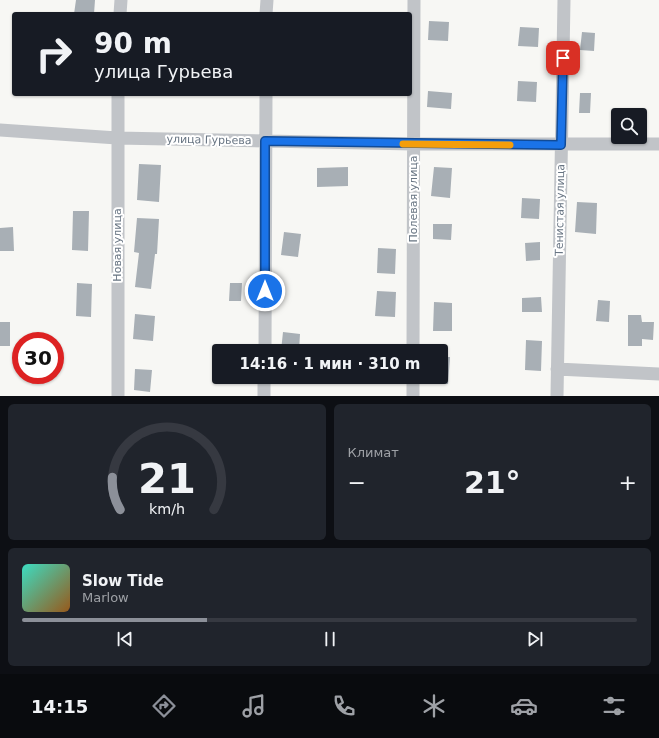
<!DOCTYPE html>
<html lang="ru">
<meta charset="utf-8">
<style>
body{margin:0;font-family:"DejaVu Sans",sans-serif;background:#20242c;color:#f1f3f6;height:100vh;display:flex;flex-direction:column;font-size:15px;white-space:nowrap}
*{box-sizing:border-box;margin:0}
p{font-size:13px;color:#9ea1a6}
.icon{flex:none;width:22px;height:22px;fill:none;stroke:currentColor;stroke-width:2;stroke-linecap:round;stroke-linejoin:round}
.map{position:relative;height:396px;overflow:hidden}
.sheet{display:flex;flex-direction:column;gap:8px;padding:8px;background:#0d0f14;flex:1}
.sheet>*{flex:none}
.top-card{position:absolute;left:12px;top:12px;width:400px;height:84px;border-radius:4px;box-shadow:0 1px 3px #0004;background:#171b24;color:#f1f3f6;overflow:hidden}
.tools{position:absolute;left:611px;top:108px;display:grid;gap:8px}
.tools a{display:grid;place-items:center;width:36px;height:36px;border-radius:4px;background:#171b24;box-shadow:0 1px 3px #0004;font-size:20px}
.speed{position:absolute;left:12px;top:332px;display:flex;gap:8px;font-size:20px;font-weight:700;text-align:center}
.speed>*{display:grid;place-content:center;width:52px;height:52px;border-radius:50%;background:#171b24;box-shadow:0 1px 3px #0004;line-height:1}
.speed .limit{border:6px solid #d22;background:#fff;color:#111}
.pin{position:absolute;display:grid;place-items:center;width:34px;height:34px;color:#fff;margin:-17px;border-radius:8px;box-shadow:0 2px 6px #0006}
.me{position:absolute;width:44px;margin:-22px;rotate:0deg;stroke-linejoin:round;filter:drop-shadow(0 0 3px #0008)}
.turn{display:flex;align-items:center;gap:14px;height:84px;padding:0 16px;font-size:18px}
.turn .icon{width:52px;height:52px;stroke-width:2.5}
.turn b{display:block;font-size:28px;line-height:34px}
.big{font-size:30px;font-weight:800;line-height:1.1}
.sheet .card{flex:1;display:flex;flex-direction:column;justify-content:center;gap:6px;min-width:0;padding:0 14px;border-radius:6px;background:#20242c}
.sheet .dial{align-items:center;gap:0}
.dial svg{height:104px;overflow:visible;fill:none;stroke:#363941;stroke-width:7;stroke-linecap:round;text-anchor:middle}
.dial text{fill:#f1f3f6;stroke:none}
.song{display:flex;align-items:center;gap:12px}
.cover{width:48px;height:48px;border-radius:6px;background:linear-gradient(135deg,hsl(170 70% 55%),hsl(30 70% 35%))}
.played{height:4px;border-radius:2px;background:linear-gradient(90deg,#8c9099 30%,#363941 30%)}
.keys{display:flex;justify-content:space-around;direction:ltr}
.heat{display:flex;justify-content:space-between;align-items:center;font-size:22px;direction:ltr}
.sheet .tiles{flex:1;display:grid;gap:8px;grid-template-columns:1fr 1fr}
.card:last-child{grid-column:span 2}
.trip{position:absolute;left:212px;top:344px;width:236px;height:40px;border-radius:4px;background:#171b24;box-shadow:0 1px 3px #0004;font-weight:800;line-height:40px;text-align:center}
.tabs{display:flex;height:64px;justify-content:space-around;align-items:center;background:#090b0e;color:#9ea1a6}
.tabs .icon{width:28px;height:28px}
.tabs .current{color:#8c9099}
.tabs b{font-size:18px;color:#f1f3f6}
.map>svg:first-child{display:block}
.building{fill:#a8afb5}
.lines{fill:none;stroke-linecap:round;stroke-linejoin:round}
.minor{stroke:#c1c4c8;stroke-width:13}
.route-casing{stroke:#114b97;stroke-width:10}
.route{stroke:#1a73e8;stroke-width:7}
.slow{stroke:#f59e0b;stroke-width:7}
.labels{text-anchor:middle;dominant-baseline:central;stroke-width:4;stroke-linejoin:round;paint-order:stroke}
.street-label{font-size:11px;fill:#687583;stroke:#fff}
</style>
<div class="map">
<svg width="659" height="396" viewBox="0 0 659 396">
<rect width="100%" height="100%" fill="#f7f7f4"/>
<path class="building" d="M76,0H95L94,14H74Z
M429,21L449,22L448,41L428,40Z
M520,27L539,28L538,47L518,46Z
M582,32L595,33L594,51L580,50Z
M518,81L537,82L536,102L517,101Z
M428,91L452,93L451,109L427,107Z
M580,93H591L590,113H579Z
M139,164L161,165L159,202L137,200Z
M348,167V186L317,187V168Z
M434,167L452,168L450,198L431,196Z
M522,198L540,199L539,219L521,218Z
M577,202L597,203L596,234L575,232Z
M73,211H89L88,251L72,250Z
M137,218L159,219L157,254H155L151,289L135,287L139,253L134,252Z
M433,224H452L451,240L433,239Z
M13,227L14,251H0V228Z
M284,232L301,234L298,257L281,255Z
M540,242V260L526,261L525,243Z
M378,248L396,249L395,274L377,273Z
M77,283L92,284L91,317L76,316Z
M230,283H242L241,301H229Z
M377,291L396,292L395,317L375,316Z
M541,297L542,312H522V298Z
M598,300L610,301L609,322L596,321Z
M434,302L452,303V331H433Z
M135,314L155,316L153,341L133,339Z
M628,315H641L642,322H654L653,340L642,339V346H628Z
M0,322H10V346H0Z
M283,332L300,334L299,351H281Z
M526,340L542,341L541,371L525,370Z
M441,357H450L448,384H441Z
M135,369L152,370L150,392L134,390Z"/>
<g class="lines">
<path class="minor" d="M120,14L121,0
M266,14L267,0
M0,130L117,138L413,144H659
M265,351L266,94
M413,351L414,0
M557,369L659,374
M413,377V396
M118,396V94
M264,396V377
M557,396L564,0"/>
</g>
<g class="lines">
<defs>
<path id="route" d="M265,291V141L561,145L563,58"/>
</defs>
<use href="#route" class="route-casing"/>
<use href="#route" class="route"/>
<path class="slow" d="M403,144L510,145"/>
</g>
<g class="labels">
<g class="street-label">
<text transform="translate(209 140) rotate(1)">улица Гурьева</text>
<text transform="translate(413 199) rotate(-90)">Полевая улица</text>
<text transform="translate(560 210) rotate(-89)">Тенистая улица</text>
<text transform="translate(117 245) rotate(-90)">Новая улица</text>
</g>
</g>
</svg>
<div class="tools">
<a><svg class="icon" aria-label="search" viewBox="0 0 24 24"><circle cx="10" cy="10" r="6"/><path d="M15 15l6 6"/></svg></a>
</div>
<div class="speed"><div class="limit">30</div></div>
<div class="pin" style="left:563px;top:58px;background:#d93025"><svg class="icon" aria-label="arrive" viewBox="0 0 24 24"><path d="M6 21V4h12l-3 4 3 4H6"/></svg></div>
<svg class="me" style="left:265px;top:291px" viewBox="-20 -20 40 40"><circle r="17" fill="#1a73e8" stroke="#fff" stroke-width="3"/><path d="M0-11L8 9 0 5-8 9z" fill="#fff"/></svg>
<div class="trip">14:16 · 1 мин · 310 m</div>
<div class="top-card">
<div class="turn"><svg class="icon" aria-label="right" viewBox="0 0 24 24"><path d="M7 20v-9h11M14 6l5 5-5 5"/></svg><div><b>90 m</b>улица Гурьева</div></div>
</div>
</div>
<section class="sheet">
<div class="tiles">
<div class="card dial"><svg viewBox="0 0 100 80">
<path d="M14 69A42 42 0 1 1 86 69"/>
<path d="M14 69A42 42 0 0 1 8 44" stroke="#8c9099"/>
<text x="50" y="56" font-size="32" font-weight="700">21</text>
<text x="50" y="72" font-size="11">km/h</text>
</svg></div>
<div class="card"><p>Климат</p>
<div class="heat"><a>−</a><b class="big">21°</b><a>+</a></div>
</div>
<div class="card">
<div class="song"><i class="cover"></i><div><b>Slow Tide</b><p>Marlow</p></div></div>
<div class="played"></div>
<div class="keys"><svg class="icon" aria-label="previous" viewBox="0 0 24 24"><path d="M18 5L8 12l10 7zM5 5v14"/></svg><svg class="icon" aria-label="pause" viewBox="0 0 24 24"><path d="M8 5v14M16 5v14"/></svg><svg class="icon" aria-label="next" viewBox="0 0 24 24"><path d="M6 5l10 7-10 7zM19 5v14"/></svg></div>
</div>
</div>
</section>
<nav class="tabs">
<b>14:15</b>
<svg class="icon current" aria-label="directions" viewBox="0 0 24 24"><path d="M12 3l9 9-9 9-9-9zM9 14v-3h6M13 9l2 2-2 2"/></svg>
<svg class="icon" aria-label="music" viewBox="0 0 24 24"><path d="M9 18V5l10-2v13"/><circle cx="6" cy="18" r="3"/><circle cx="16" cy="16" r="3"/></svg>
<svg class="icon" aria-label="phone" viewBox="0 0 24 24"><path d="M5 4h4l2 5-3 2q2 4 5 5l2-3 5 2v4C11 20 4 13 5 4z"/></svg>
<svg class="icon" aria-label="climate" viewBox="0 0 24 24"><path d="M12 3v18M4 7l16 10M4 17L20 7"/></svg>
<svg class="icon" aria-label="car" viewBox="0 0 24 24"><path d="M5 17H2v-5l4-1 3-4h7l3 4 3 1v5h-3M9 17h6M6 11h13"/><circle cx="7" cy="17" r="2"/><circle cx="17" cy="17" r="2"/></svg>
<svg class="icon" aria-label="filters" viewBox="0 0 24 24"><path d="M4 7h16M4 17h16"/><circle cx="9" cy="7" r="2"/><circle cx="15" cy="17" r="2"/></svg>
</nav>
